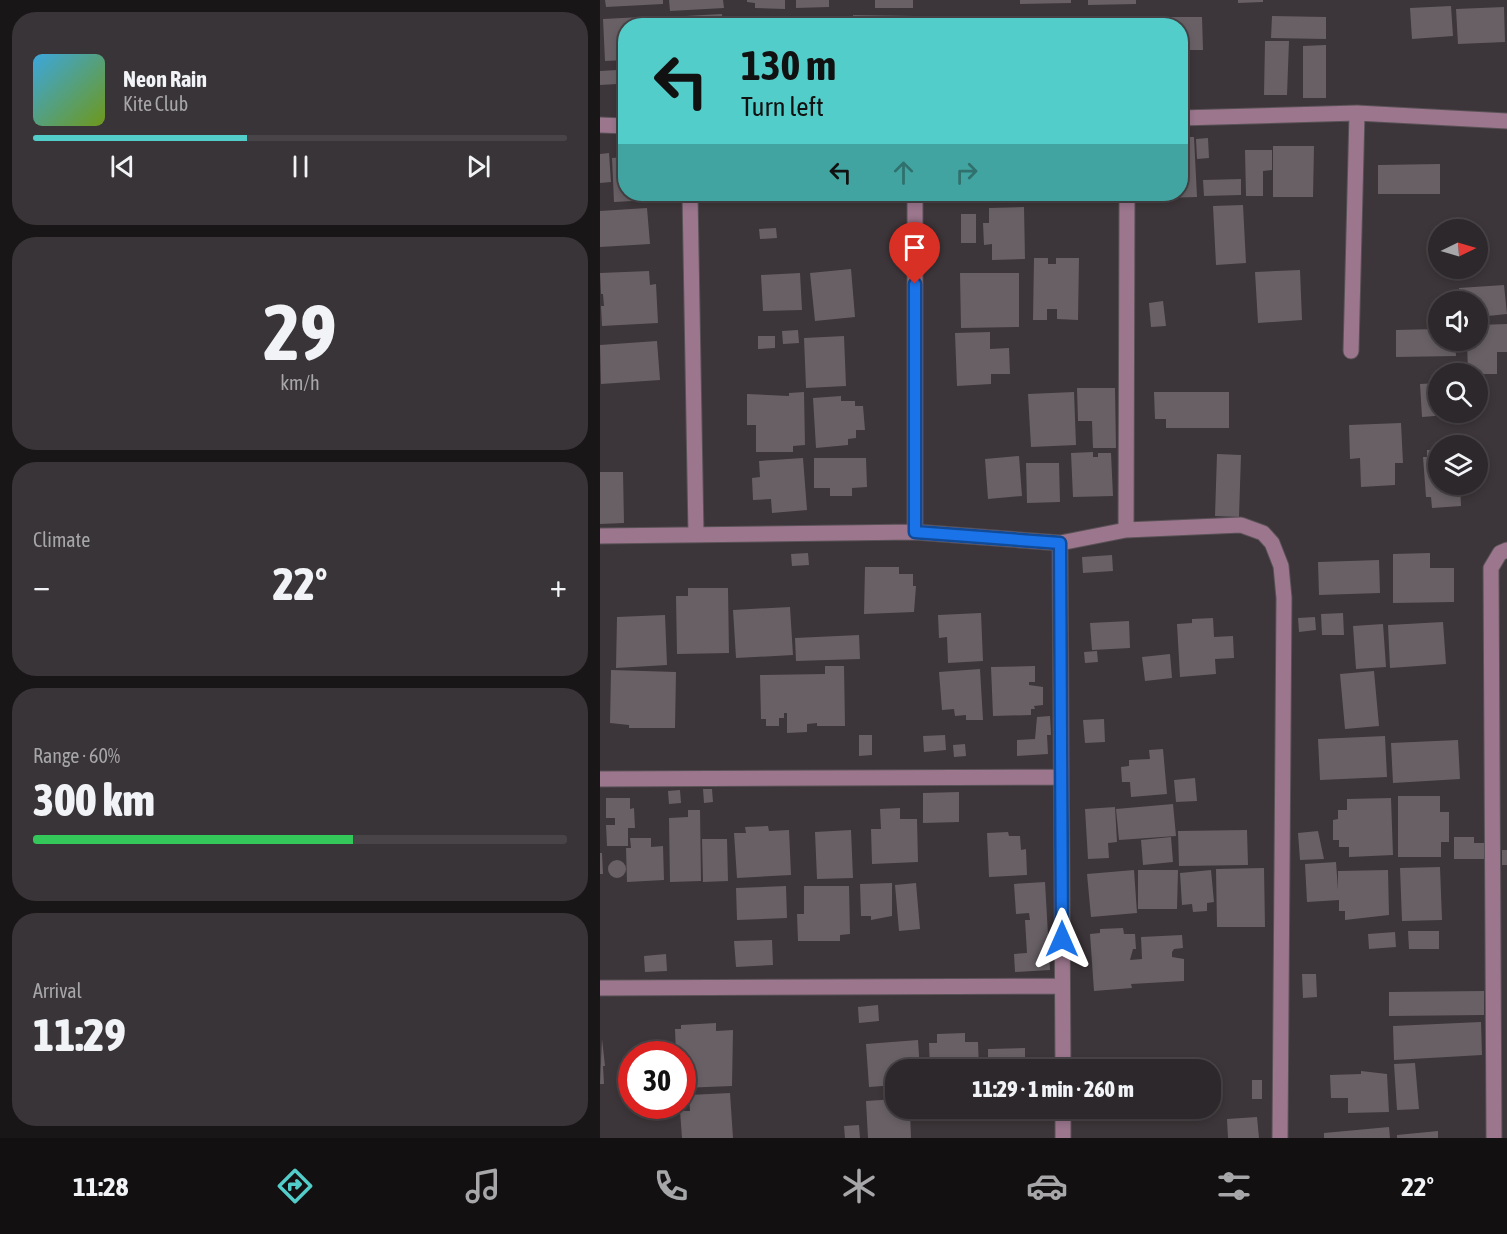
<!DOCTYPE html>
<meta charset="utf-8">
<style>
body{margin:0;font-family:"Asap Condensed",sans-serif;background:#393437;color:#f1f3f6;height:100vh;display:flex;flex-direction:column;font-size:22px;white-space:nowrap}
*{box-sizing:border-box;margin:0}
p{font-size:20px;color:#a7a6a9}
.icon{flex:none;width:33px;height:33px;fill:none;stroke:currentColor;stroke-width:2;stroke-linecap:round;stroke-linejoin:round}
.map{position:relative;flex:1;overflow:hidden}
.panel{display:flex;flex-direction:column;gap:12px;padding:12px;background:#191618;width:600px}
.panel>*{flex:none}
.guide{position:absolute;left:18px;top:18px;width:570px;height:183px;border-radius:24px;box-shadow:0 3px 9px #0003,0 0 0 2px #484447;background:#53cdc9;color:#111;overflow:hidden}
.needle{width:39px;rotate:85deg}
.buttons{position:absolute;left:828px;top:219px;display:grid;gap:12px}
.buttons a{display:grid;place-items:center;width:60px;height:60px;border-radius:50%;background:#2d282b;box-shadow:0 3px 9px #0003,0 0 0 2px #484447;font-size:30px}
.speed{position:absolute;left:18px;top:1041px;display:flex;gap:12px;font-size:30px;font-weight:700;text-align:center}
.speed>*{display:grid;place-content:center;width:78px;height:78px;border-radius:50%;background:#2d282b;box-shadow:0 3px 9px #0003,0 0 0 2px #484447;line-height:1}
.speed .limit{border:9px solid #d22;background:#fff;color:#111}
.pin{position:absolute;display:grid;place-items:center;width:51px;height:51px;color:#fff;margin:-62px -26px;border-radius:50% 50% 50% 0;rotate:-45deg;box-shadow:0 0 6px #0007}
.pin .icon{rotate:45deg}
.me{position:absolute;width:66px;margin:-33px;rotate:0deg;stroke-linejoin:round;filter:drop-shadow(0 0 4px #0008)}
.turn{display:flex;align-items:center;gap:21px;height:126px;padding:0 24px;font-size:27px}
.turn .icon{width:78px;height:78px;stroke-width:2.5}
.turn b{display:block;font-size:42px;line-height:51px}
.lanes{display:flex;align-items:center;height:57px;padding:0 24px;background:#0003;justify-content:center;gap:30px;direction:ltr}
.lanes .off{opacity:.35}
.big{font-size:45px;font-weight:800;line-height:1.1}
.panel .widget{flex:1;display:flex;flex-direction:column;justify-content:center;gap:9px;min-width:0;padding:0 21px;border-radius:24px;background:#393437}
.panel .dial{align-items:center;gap:0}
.dial b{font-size:78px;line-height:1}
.song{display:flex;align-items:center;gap:18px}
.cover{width:72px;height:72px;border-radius:9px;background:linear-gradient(135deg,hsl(200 70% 55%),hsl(80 70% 35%))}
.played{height:6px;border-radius:3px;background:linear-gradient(90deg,#53cdc9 40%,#484447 40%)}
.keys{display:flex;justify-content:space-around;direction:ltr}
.heat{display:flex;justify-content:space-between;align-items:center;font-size:33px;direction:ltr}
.charge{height:9px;border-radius:4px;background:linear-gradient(90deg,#34c759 60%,#484447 0)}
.trip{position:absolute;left:285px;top:1059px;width:336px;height:60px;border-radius:24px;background:#2d282b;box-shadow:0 3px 9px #0003,0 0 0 2px #484447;font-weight:800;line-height:60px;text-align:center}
.menu{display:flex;height:96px;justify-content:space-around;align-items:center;background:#121011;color:#a7a6a9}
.menu .icon{width:42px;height:42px}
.menu .current{color:#53cdc9}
.menu b{font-size:27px;color:#f1f3f6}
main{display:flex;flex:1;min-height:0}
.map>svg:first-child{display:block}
.building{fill:#686065}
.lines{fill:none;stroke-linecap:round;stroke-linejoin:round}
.minor-casing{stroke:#585155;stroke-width:17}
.minor{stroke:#9b768d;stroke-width:15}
.route-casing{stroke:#114b97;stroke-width:15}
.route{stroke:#1a73e8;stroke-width:10}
</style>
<main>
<section class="panel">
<div class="widget">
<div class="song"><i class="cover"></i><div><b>Neon Rain</b><p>Kite Club</p></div></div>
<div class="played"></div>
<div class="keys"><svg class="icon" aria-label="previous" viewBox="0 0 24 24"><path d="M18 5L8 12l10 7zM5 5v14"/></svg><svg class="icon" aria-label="pause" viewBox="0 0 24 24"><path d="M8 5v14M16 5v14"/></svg><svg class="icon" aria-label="next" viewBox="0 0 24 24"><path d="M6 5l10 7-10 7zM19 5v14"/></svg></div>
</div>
<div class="widget dial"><b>29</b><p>km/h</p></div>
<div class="widget"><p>Climate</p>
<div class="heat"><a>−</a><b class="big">22°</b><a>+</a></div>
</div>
<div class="widget"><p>Range · 60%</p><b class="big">300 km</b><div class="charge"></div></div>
<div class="widget"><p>Arrival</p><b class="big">11:29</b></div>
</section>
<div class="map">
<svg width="907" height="1138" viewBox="0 0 907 1138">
<rect width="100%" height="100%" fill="#3c3539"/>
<path class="building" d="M5,0H63V4L6,7Z
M69,0H123L124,8L70,11Z
M147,0H185V9L155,8V3L147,2Z
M196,0H229V7L196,8Z
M275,0H313V8H275Z
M420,0H471V3L420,4Z
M488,0H536V4L488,5Z
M638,0H663V2L638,3Z
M851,6L853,36L812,39L810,8Z
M904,7L905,42L858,44L856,9Z
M122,14L123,26H67V17Z
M253,15L315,16V26H253Z
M61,16V26H26V60L5,61L3,19Z
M356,16L413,17V26H356Z
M485,16L532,17V26H485Z
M672,16L726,17V39L671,38Z
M137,17L169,18L168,26H137Z
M543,17H602L603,50H580V26H543Z
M665,41H689L687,95H664Z
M726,45V98H703V46Z
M17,70V84L0,85V71Z
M580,137H594L597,197L561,198V194H580Z
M608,138L609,158L597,159L596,139Z
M673,146H714L713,197H673Z
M645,150H672V170L663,171V196H646Z
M9,153L11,182L0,183V154Z
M26,157V194H72V199L14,202L12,158Z
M840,164V194H778V165Z
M641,179V195L604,196L603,180Z
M181,194H206V199L181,200Z
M431,194H470V200L431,201Z
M643,205L646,263L616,265L613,206Z
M424,207L425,259L392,260V244L384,245L383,223H389V208Z
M47,208L50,244L0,247V211Z
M361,214H376V243H361Z
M176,228L177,238L160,239L159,229Z
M434,258H448V264H456V258H479L478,320L457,319V309H447V320H433Z
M251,269L255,317L215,321L210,273Z
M700,270L702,320L658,323L655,272Z
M49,271L50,285L56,284L58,323L2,326L1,306H4L3,294H1L0,273Z
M200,273L202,310L163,311L161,275Z
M360,273H419V327L361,328Z
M904,285L907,314L878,317V302H860L859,288Z
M563,301L566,326L551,327L549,303Z
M907,324V352H897V374H868L867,340H878V325Z
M838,329V340H855L856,356L796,357V330Z
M198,330L199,343L183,344L182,331Z
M390,332V349L409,348L410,374H391V384L357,386L355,333Z
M158,336H175V348L158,349Z
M244,336L246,386L206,388L204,338Z
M57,341L60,380L1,384L0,345Z
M838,383V412L860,414L822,417L820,384Z
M477,388H515L516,448H493L492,421H478Z
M204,392L205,445L193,446V452H156V425H147V394L189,396V393Z
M474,392L476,445L431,447L428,394Z
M554,392H629V428H566V419H555Z
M241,396V401H255V406H263L265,430H256V438L248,439V445L216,448L213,398Z
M801,423L803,463H795V485L761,487L760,458L750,459L749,425Z
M827,450H838V484H860L861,506L832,508L831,497H826L823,457H827Z
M493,452V457H498V453H511L513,496L473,497L471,453Z
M617,454L641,455L639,517L615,516Z
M419,456L422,496L388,499L385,459Z
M203,458L207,510L172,513L171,499L153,500L152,478L160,477L159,461Z
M214,458H266L267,487L252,488V496H230V488H214Z
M426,463H459L460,502L427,503Z
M0,472H23L24,523L0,524Z
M208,553L209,565L192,566L191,554Z
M830,553V568H854V602L793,603V554Z
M512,555L513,571L483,573L482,557Z
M779,560L780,593L719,595L718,562Z
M265,567H299V574H313V586H316L314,612L264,614Z
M88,588H128L129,653L77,654L76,596H88Z
M190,607L193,655L136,658L133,610Z
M381,613L383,661L348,663L347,637L339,638L338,615Z
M743,613L744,635H722L721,614Z
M65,615L67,665L16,668L17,617Z
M715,617L716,630L699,632L698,618Z
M613,618L614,637L633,636L634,658L615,659L616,674L580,677L577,624L592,623V619Z
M529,621L530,648L492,650L490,623Z
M843,622L846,664L790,668L788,625Z
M783,624L786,667L756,669L753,626Z
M259,635L260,659L196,661L195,638Z
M497,651L498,662L485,663L484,652Z
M570,654L572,678L545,681L542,657Z
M225,666H244L245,726H217V723L207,724V732L187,733V713H184V718H179V726H166V719H161L160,675L225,674Z
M435,666V682H429V685L443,687V705L434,706L435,709H431V715L393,716L391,667Z
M380,669L383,720H366V715L355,716L354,709L342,710L339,672Z
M11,670L76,672L75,728H29V725L10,723Z
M774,671L779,726L745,729L740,674Z
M450,716L451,735H447L448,754L417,756V740L435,739L437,717Z
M504,719L505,742L485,743L483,720Z
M259,735H272V755L259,756Z
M345,735L346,750L324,752L323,736Z
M785,736L787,777L720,780L718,739Z
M858,740L860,779L793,783L791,743Z
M365,744L366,756L354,757L353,745Z
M563,749L567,794L531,797L530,782H522L521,767L529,766V760L550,759L549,750Z
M595,778L597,801L576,802L574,780Z
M103,789H112L113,802L104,803Z
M80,790L81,803L69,804L68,791Z
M359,792V822L323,823V793Z
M798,796H840V812H849V842H841V857H798Z
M6,798H30V809L34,808L35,828H28V846H7L6,825H15V818H6Z
M791,798L793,855L749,857V847H739V840H733V820L738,819V810H747V799Z
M573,804L576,836L519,840L516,809Z
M515,807L517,842L508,843L509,858L488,859L485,809Z
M300,808V819H317L318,862L272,864L271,829H281L280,809Z
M88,810H100L101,881L70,882L69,818L88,817Z
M168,826L169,831L189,830L191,875L137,878L134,833H146L145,827Z
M251,830L253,878L217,879L215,832Z
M647,830L648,865L579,866L578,831Z
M718,831L724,859L700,860L698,833Z
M408,832L409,836H420L421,850L426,849L427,875L389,877L387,833Z
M571,837L573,862L543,865L541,840Z
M854,837H874V843H884V859H854Z
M30,838H51V847L63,846L64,880L27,882L26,848H31Z
M102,839H127L128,881L103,882Z
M902,850H907V865H902Z
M0,853H2L3,874H0Z
M8 869a9 9 0 1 1 18 0a9 9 0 1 1-18 0Z
M736,862L738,890V871L788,870L789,915L745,920V911H739V900L707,902L705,864Z
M840,867L842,920L802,921L800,868Z
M664,868L665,927H617L616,869Z
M534,870L537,913L491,917L487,874Z
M538,870H578L577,909H538Z
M611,870L614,902L607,903V911L593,912L592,904L582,905L580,873Z
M445,882L450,970L415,972L414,954L427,953L425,920H430L429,913L416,914L414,884Z
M292,883V916L271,920V916H261L260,884Z
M316,883L320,929L299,931L295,885Z
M186,886L187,918L137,920L136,888Z
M204,886H249L250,934L240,935V941H198L197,914H204Z
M523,928L524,934H535L536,949H533L530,960L542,959L541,937L582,935L583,948L574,949L572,952V957L584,959V981L531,984L532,988L494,991L490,934L500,933V929Z
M808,931H839V949H809Z
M795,932L796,947L769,949L768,934Z
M172,940L173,965L136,967L134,941Z
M66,954L67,971L45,972L44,956Z
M702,974H716L717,997L703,998Z
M884,991V1015L789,1016V992Z
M278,1005L279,1021L259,1023L258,1007Z
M881,1022L882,1055L794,1060L793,1026Z
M116,1023V1031L133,1030L132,1086L82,1088V1054H76L75,1029H81V1025Z
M365,1033V1042H378L379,1070H330L329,1043H337V1034Z
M2,1039L5,1066H3L4,1084H0Z
M318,1040L320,1070H296V1085L269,1087L266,1044Z
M425,1048V1068L388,1070V1049Z
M815,1063L819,1109L797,1110L794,1064Z
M484,1064L520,1065V1070H483Z
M761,1071L787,1074L789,1112L748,1113V1098H731L730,1075L761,1074Z
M652,1080H662V1099H652Z
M130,1093L133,1138H82L80,1111H90L89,1095Z
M296,1099V1108H321V1112H310L311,1138H268L266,1101Z
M657,1117L659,1138H628L627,1119Z
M259,1125L260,1138H245L244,1126Z
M789,1127L790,1138H724V1133Z
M838,1131V1138H797V1135Z"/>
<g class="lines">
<defs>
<path id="minor" d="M580,118L757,113L907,121
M0,125L26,126
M90,194L96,535
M315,194V532
M751,351L757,113
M526,530L641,525L663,533L672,543L681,566L684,598L680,1138
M0,536L315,532L460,543
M0,779L461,777
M0,988L462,986
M463,1070L460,543L526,530L527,194
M463,1108V1138
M894,1138L891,568L900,553L907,550"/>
</defs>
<use href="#minor" class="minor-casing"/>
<use href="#minor" class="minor"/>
</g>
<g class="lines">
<defs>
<path id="route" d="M315,284V532L460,543L462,939"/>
</defs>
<use href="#route" class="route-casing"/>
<use href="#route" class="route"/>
</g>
</svg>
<div class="buttons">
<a><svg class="needle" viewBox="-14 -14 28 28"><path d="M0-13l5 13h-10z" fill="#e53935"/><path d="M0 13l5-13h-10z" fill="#a7a6a9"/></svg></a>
<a><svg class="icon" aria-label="sound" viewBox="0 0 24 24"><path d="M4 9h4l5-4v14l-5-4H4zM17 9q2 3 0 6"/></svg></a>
<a><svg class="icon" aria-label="search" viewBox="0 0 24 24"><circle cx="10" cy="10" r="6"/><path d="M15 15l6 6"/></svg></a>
<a><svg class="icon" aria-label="layers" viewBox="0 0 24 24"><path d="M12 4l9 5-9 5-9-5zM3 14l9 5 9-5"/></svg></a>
</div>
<div class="speed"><div class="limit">30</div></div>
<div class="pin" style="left:315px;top:284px;background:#d93025"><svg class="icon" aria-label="arrive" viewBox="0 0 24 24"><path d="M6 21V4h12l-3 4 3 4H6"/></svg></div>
<svg class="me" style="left:462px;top:939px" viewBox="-20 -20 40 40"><path d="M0-17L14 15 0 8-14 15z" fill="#1a73e8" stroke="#fff" stroke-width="4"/></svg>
<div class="trip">11:29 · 1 min · 260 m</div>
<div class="guide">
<div class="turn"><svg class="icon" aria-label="left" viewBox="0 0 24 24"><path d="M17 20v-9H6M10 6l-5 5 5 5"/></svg><div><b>130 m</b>Turn left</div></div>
<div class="lanes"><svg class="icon" aria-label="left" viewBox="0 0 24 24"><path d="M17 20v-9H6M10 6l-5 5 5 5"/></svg><svg class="icon off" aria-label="ahead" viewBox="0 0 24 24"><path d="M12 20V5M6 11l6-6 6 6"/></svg><svg class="icon off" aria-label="right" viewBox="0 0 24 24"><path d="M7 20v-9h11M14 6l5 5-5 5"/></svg></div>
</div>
</div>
</main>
<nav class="menu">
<b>11:28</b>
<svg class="icon current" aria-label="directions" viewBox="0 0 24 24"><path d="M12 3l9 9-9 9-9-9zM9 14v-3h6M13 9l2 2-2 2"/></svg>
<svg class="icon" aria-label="music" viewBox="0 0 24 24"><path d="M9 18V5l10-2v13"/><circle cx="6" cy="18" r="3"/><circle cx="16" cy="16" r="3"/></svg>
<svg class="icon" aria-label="phone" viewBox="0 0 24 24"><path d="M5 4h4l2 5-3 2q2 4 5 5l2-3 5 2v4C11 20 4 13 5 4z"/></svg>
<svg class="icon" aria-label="climate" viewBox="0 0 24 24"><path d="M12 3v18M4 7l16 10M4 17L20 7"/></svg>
<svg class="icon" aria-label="car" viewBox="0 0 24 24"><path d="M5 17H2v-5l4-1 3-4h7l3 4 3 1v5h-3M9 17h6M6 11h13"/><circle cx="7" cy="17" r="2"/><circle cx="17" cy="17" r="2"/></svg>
<svg class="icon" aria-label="filters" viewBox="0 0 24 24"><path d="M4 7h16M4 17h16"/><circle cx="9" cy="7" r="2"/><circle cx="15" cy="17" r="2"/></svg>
<b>22°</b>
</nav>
